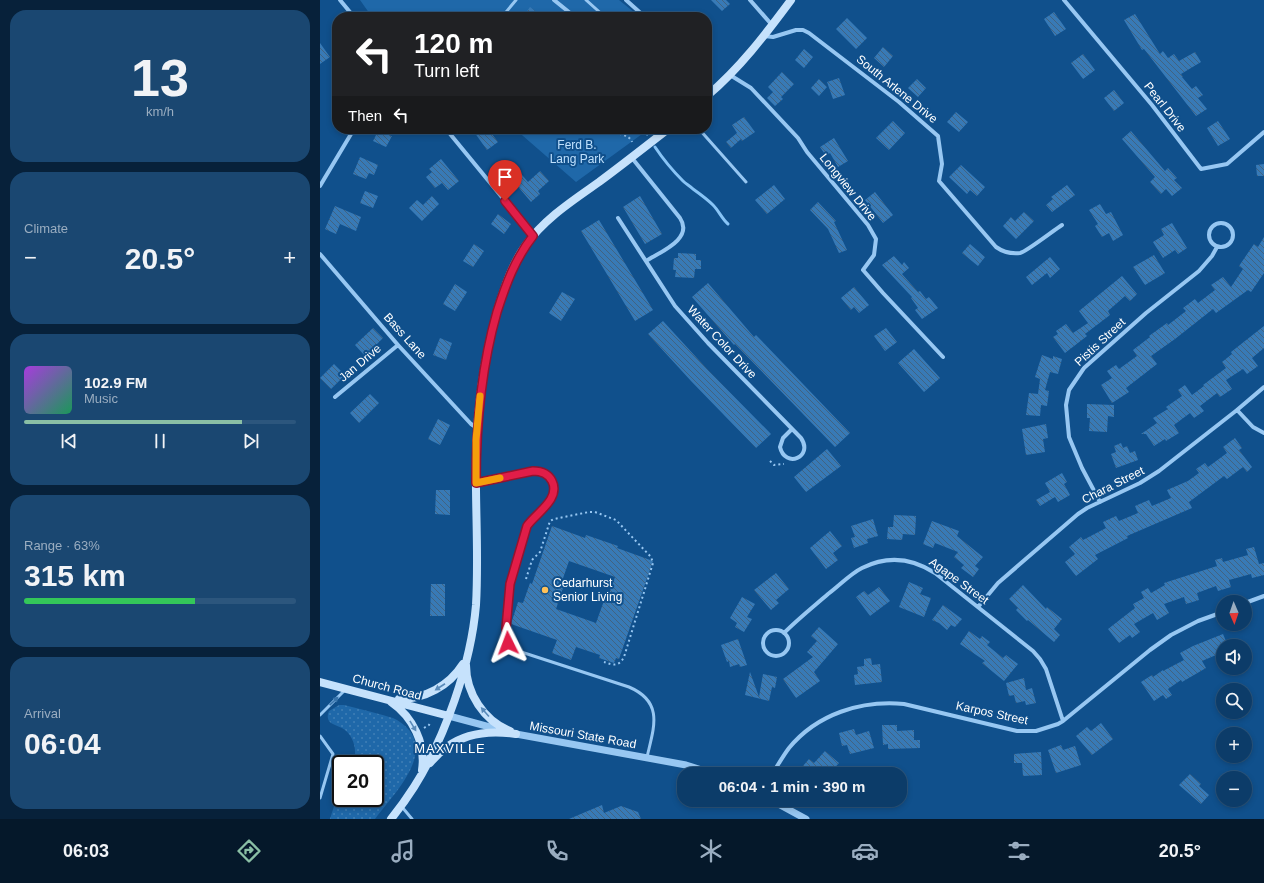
<!DOCTYPE html>
<meta charset="utf-8">
<style>
body{margin:0;font-family:Arial,sans-serif;background:#1a4771;color:#f1f3f6;height:100vh;display:flex;flex-direction:column;font-size:15px;white-space:nowrap}
*{box-sizing:border-box;margin:0}
p{font-size:13px;color:#9aadc0}
.icon{flex:none;width:22px;height:22px;fill:none;stroke:currentColor;stroke-width:2;stroke-linecap:round;stroke-linejoin:round}
.map{position:relative;flex:1;overflow:hidden}
.drawer{display:flex;flex-direction:column;gap:10px;padding:10px;background:#07213a;width:320px}
.drawer>*{flex:none}
.guide{position:absolute;left:12px;top:12px;width:380px;height:122px;border-radius:16px;box-shadow:0 2px 6px #0003,0 0 0 1px #2c567d;background:#202124;color:#fff;overflow:hidden}
.needle{width:26px;rotate:178deg}
.fabs{position:absolute;left:896px;top:595px;display:grid;gap:8px}
.fabs a{display:grid;place-items:center;width:36px;height:36px;border-radius:50%;background:#0c3c69;box-shadow:0 2px 6px #0003,0 0 0 1px #2c567d;font-size:20px}
.speed{position:absolute;left:12px;top:755px;display:flex;gap:8px;font-size:20px;font-weight:700;text-align:center}
.speed>*{display:grid;place-content:center;width:52px;height:52px;border-radius:50%;background:#0c3c69;box-shadow:0 2px 6px #0003,0 0 0 1px #2c567d;line-height:1}
.speed .limit{border:2px solid #111;border-radius:6px;background:#fff;color:#111}
.pin{position:absolute;display:grid;place-items:center;width:34px;height:34px;color:#fff;margin:-41px -17px;border-radius:50% 50% 50% 0;rotate:-45deg;box-shadow:0 0 4px #0007}
.pin .icon{rotate:45deg}
.me{position:absolute;width:44px;margin:-22px;rotate:357deg;stroke-linejoin:round;filter:drop-shadow(0 0 3px #0008)}
.turn{display:flex;align-items:center;gap:14px;height:84px;padding:0 16px;font-size:18px}
.turn .icon{width:52px;height:52px;stroke-width:2.5}
.turn b{display:block;font-size:28px;line-height:34px}
.then{display:flex;align-items:center;height:38px;padding:0 16px;background:#0003;gap:8px;font-size:15px}
.big{font-size:30px;font-weight:800;line-height:1.1}
.drawer .card{flex:1;display:flex;flex-direction:column;justify-content:center;gap:6px;min-width:0;padding:0 14px;border-radius:16px;background:#1a4771}
.drawer .dial{align-items:center;gap:0}
.dial b{font-size:52px;line-height:1}
.song{display:flex;align-items:center;gap:12px}
.cover{width:48px;height:48px;border-radius:6px;background:linear-gradient(135deg,hsl(280 70% 55%),hsl(150 70% 35%))}
.played{height:4px;border-radius:2px;background:linear-gradient(90deg,#8abfa5 80%,#2c567d 80%)}
.keys{display:flex;justify-content:space-around;direction:ltr}
.heat{display:flex;justify-content:space-between;align-items:center;font-size:22px;direction:ltr}
.charge{height:6px;border-radius:3px;background:linear-gradient(90deg,#34c759 63%,#2c567d 0)}
.trip{position:absolute;left:357px;top:767px;width:230px;height:40px;border-radius:16px;background:#0c3c69;box-shadow:0 2px 6px #0003,0 0 0 1px #2c567d;font-weight:800;line-height:40px;text-align:center}
.tab-bar{display:flex;height:64px;justify-content:space-around;align-items:center;background:#05182a;color:#9aadc0}
.tab-bar .icon{width:28px;height:28px}
.tab-bar .on{color:#8abfa5}
.tab-bar b{font-size:18px;color:#f1f3f6}
main{display:flex;flex:1;min-height:0}
.map>svg:first-child{display:block}
.grass{fill:url(#grass-dots)}
.park{fill:#1f68a9}
.lines{fill:none;stroke-linecap:round;stroke-linejoin:round}
.stream{stroke:#88c4f6;stroke-width:3}
.building{fill:url(#building-back-hatch);fill-rule:evenodd}
.path{stroke:#97c7f2;stroke-width:2;stroke-dasharray:2 3;stroke-linecap:butt}
.service{stroke:#97c7f2;stroke-width:3}
.minor{stroke:#97c7f2;stroke-width:4}
.tertiary{stroke:#97c7f2;stroke-width:7}
.secondary{stroke:#c6e2fc;stroke-width:8}
.oneway{fill:#598ab9}
.oneway2{fill:#3874ab}
.route-casing{stroke:#92132f;stroke-width:10}
.route{stroke:#e11d48;stroke-width:7}
.slow{stroke:#f59e0b;stroke-width:7}
.poi-dot{fill:#ffc158;stroke:#10508c;stroke-width:1.5}
.labels{text-anchor:middle;dominant-baseline:central;stroke-width:4;stroke-linejoin:round;paint-order:stroke}
.street-label{font-size:12px;fill:#fff;stroke:#10508c}
.park-label{font-size:12px;fill:#bee0fd;stroke:#10508c}
.poi-label{font-size:12px;fill:#fff;stroke:#10508c;text-anchor:start}
.neighbourhood-label{font-size:13px;letter-spacing:1px;fill:#fff;stroke:#10508c}
</style>
<main>
<section class="drawer">
<div class="card dial"><b>13</b><p>km/h</p></div>
<div class="card"><p>Climate</p>
<div class="heat"><a>−</a><b class="big">20.5°</b><a>+</a></div>
</div>
<div class="card">
<div class="song"><i class="cover"></i><div><b>102.9 FM</b><p>Music</p></div></div>
<div class="played"></div>
<div class="keys"><svg class="icon" aria-label="previous" viewBox="0 0 24 24"><path d="M18 5L8 12l10 7zM5 5v14"/></svg><svg class="icon" aria-label="pause" viewBox="0 0 24 24"><path d="M8 5v14M16 5v14"/></svg><svg class="icon" aria-label="next" viewBox="0 0 24 24"><path d="M6 5l10 7-10 7zM19 5v14"/></svg></div>
</div>
<div class="card"><p>Range · 63%</p><b class="big">315 km</b><div class="charge"></div></div>
<div class="card"><p>Arrival</p><b class="big">06:04</b></div>
</section>
<div class="map">
<svg width="944" height="819" viewBox="0 0 944 819">
<defs>
<pattern id="grass-dots" width="8" height="8" patternUnits="userSpaceOnUse"><rect width="8" height="8" fill="#1f68a9"/><path d="M2 2h.1M6 6h.1" fill="none" stroke="#417fb6" stroke-width="1.8" stroke-linecap="round"/></pattern>
<pattern id="building-back-hatch" width="6" height="6" patternUnits="userSpaceOnUse"><rect width="6" height="6" fill="#387ab6"/><path d="M-1 5l2 2M0 0l6 6M5-1l2 2" fill="none" stroke="#426381"/></pattern>
</defs>
<rect width="100%" height="100%" fill="#10508c"/>
<path class="grass" d="M19,705H24C36,708 48,711 59,714C65,716 72,717 77,720C122,747 75,792 55,819H10L20,787L14,784V783L21,776V798H55V764H33C38,751 34,735 22,728C18,726 14,725 11,723C7,720 7,715 9,711Z"/>
<path class="park" d="M40,0H299L320,17H52Z
M195,129H329L256,182Z"/>
<g class="lines">
<path class="stream" d="M318,129L327,134
M335,147C343,159 353,171 363,181C366,184 370,186 373,189C380,194 387,199 393,205C399,211 402,219 408,224"/>
</g>
<path class="building" d="M391,0H406L410,4L402,11Z
M210,7L223,17H203Z
M734,12L746,29L735,36L724,19Z
M815,14L840,54L843,51L848,58L854,54L859,61L875,52L881,62L861,74L863,77H862L872,89L876,86L883,95L878,98L887,109L876,116L824,49L822,50L804,20Z
M527,18L547,38L536,49L516,29Z
M0,43L10,57L0,64Z
M563,47L573,56L564,67L554,58Z
M484,49L493,57L484,68L475,60Z
M763,54L775,70L763,79L751,63Z
M462,72L474,84L461,97L463,99L455,106L447,98L453,92L448,87Z
M519,78L525,95L513,99L507,82Z
M499,79L507,87L499,96L491,88Z
M597,79L606,88L598,97L588,88Z
M794,90L804,103L794,111L784,98Z
M636,112L648,122L639,132L627,122Z
M424,117L435,132L422,141L421,139L411,148L406,142L417,133L412,125Z
M573,121L585,133L569,150L556,138Z
M898,121L910,139L898,146L887,128Z
M59,129H73L70,136H72L66,147L53,141Z
M152,129H168L178,142L167,150Z
M811,131L845,171L848,168L857,178L854,180L862,188L852,196L846,189L841,194L830,182L835,177L802,139Z
M514,138L528,161L518,167L510,153L506,156L500,147Z
M40,157L58,165L54,175L49,173L46,179L33,174Z
M121,159L139,181L128,190L122,183L115,188L106,177L112,172L109,169Z
M192,163L208,182L220,171L229,181L218,191L220,194L211,202L184,170Z
M944,164V176H937L936,165Z
M641,165L665,187L657,196L650,190L647,194L629,177Z
M454,185L465,199L447,214L435,200Z
M747,185L755,195L732,212L726,205L733,199L731,197Z
M45,191L58,196L53,208L40,203Z
M555,192L573,215L563,223L545,200Z
M112,196L119,204L102,221L89,208L97,200L103,205Z
M320,196L342,234L325,244L303,207Z
M498,202L516,221L514,222L527,250L519,253L508,229L490,210Z
M780,204L786,214L791,212L803,235L793,241L789,233L782,237L775,226L778,224L769,210Z
M15,206L41,217L36,231L20,224L16,234L5,229Z
M704,212L714,221L696,239L683,226L691,217L695,221Z
M178,214L191,224L184,234L171,224Z
M279,220L333,310L315,321L261,231Z
M852,223L867,248L858,254L855,250L843,258L833,242L844,235L841,229Z
M944,237V273L931,292L928,290L896,313L893,309L855,339L831,356L837,364L806,388L809,392L792,403L781,385L792,378L787,371L796,365L799,369L817,356L813,350L830,337L829,336L847,323L848,325L866,311L863,308L875,299L878,303L895,290L891,285L903,277L911,287L923,269L919,266L934,244L938,247Z
M154,244L164,251L153,267L143,261Z
M650,244L665,257L658,266L642,253Z
M358,253L376,254V260H381V269H375L374,278L355,277L356,270H353L354,258H358Z
M834,255L845,273L825,285L813,267Z
M574,256L582,265L584,262L589,268L582,274L598,292L600,291L606,299L609,297L618,308L602,319L595,310L598,308L591,298L592,297L562,265Z
M730,257L740,269L730,278L727,273L712,285L706,277Z
M802,276L817,294L810,301L805,296L788,311L790,315L765,334L767,336L745,353L733,337L738,334L736,331L746,324L753,333L768,323L759,311Z
M388,283L434,337L436,335L530,433L515,447L415,344L414,345L372,297Z
M135,284L147,292L135,311L123,304Z
M534,287L549,305L539,313L534,307L531,310L521,298Z
M242,292L255,299L241,321L229,313Z
M343,321L387,369L451,434L436,448L371,381L328,334Z
M944,326V348L932,358L938,366L927,374L923,369L906,380L912,389L900,397L897,393L880,406L884,411L874,418L870,413L854,425L859,433L846,441L845,439L834,446L826,434H821L837,423L833,418L848,409L846,407L862,396L858,390L865,385L872,395L884,386L883,385L906,368L902,362L912,354L911,352Z
M53,328L63,338L45,356L35,345Z
M566,328L577,342L565,351L554,336Z
M120,338L132,343L126,360L113,355Z
M594,349L620,378L604,392L578,363Z
M722,355L733,359V356L742,359L738,374L730,372L725,390L729,391L727,406L721,405L720,416L706,415L709,393L718,394L720,379L715,377Z
M14,364L25,375L11,389L0,378Z
M50,394L59,403L39,423L30,413Z
M767,404L794,405V417L788,416L787,432L769,431L770,418H767Z
M118,419L130,425L120,445L108,439Z
M726,424L728,438L723,439L725,452L706,455L702,429Z
M915,438L922,448L919,450L932,467L927,472L923,467L907,479L904,476L869,502L872,508L807,536L808,538L775,555L778,559L756,576L745,562L755,554L749,547L761,537L763,540L786,528L783,522L796,516L799,521L818,513L815,506L829,500L832,506L851,498L847,490L868,481L879,473L876,469L885,463L888,467L907,453L903,447Z
M801,443L803,448L807,446L810,453L815,451L818,460L796,468L791,454L796,452L794,446Z
M507,449L521,466L486,492L474,477Z
M742,473L747,482L744,484L750,495L738,502L735,497L720,506L716,500L730,492L725,483Z
M116,490H130V515L115,514Z
M574,515L596,516L595,535L583,534L582,540L567,539L568,527H573Z
M553,519L558,536L547,539L548,543L534,548L531,538L535,537L531,526Z
M612,521L639,531L637,536L663,557L655,566L659,569L653,577L641,568L644,565L634,557L638,552L615,543L613,548L603,544Z
M232,526L265,538L266,535L298,546L297,548L333,561L299,659L296,658L294,663L279,658L280,655L256,647L251,660L232,653L237,640L191,624L198,602L203,603L210,583L212,584ZM249,561L295,577L287,599L285,598L276,623L236,609L244,585L241,584Z
M510,531L522,546L513,553L518,560L506,569L490,548Z
M934,547L939,564L944,563V575L932,578L931,574L909,580L911,587L898,591L896,586L877,593L879,600L866,604L864,597L844,604L849,613L837,620L833,613L814,624L820,632L812,638L810,635L799,643L788,629L815,608L813,604L824,598L821,592L828,588L831,593L845,585L844,583L897,566L895,560L902,558L903,562L928,555L926,549Z
M456,573L469,589L456,600L459,603L451,610L434,590Z
M589,582L603,588L600,594L611,598L604,617L579,607Z
M111,584H125V616H110Z
M703,585L726,609L727,607L742,619L734,629L740,635L734,642L708,620L707,621L696,610L698,608L689,599Z
M559,587L570,601L550,616L536,597L544,591L548,595Z
M422,597L435,604L427,617L432,619L424,632L415,627L417,623L410,618Z
M623,605L642,619L635,627L631,625L627,630L619,623L612,620Z
M499,627L518,644L494,672L500,681L476,698L463,679L493,657L487,652L497,641L491,636Z
M649,631L660,639L662,636L670,642L667,645L683,658L686,655L698,664L684,681L662,663L665,661L640,644Z
M903,634L908,646H903V652L882,661L886,668L862,682L861,680L848,689L852,695L846,699L843,695L834,701L821,682L832,675L833,677L843,670V671L864,660L860,653L873,646Z
M418,639L427,665L420,667L419,664L410,667L409,661L407,662L401,645Z
M551,658L552,665L560,664L562,682L535,685L534,675L538,674L537,667L544,666V659Z
M430,672L439,697L443,674L457,677L455,688L452,687L449,701L425,695Z
M704,678L706,690L712,688L716,703L706,705L705,701L696,703L694,695L689,696L686,683Z
M781,723L793,739L772,755L756,736L767,727L771,731Z
M562,725H577V731L594,730V740H600V748L568,749V744L563,745Z
M534,729L536,735L549,731L554,748L530,754L527,745L522,746L519,733Z
M741,745L743,750L755,746L761,765L736,773L728,750Z
M505,751L519,763L509,774H476L489,759L494,763Z
M721,752L722,775L703,776L702,763H694V754Z
M870,774L881,784L879,786L889,795L881,804L859,785Z
M282,805L284,813L301,806L318,812L321,819H249Z"/>
<g class="lines">
<path class="path" d="M285,129C293,134 309,133 312,142
M450,461L454,465L464,464
M206,579L212,560L220,552L230,521L234,519L269,512H275L296,520L331,557L333,563L304,657C299,667 293,665 284,662
M104,728L109,725L110,723"/>
<path class="service" d="M266,0L285,17
M182,17L196,0
M379,129L426,182
M157,483L213,471C220,471 226,472 230,478C244,497 216,512 207,526L192,575L188,593L186,636L188,643L192,649L309,687C344,702 334,727 327,757
M0,715L26,689
M0,736L13,754L0,798
M82,807L92,819"/>
<path class="minor" d="M20,0L34,17
M234,0L255,17
M306,0L325,17
M430,0L452,25
M744,0L832,105L881,169L907,164L944,132
M444,36L453,37L476,30H483L489,33L579,102L618,136L622,164L619,181L676,247C683,252 690,254 700,253C706,252 734,230 742,225
M410,75L431,88L478,138L487,152L548,225L556,239L554,255L543,270L563,293L623,357
M126,129L213,235
M312,158L360,218C374,239 340,252 326,261
M0,186L34,129
M298,218L355,306L388,343L481,438C494,457 465,469 460,447L463,438L472,429
M889 235a12 12 0 1 1 24 0a12 12 0 1 1-24 0Z
M0,254L78,345L151,424L157,428
M15,397L78,345
M917,410L933,427L944,433
M780,502L762,468L749,437L746,405L749,390L764,368L826,313L879,271L892,256L897,247
M925,603L944,596
M658,607L678,583L758,514L767,508L820,483L839,471L917,410L944,387
M443 643a13 13 0 1 1 26 0a13 13 0 1 1-26 0Z
M464,633C478,619 493,607 508,594C519,586 530,574 542,568C568,555 592,558 615,573L713,651L720,659L726,669L743,721
M452,774C458,765 463,756 469,748C497,714 541,700 584,704L697,731H716L738,724L743,721L830,650L851,635L878,621L903,612"/>
<path class="tertiary" d="M129,716L196,734L366,765L394,774
M451,800L486,819"/>
<path class="secondary" d="M387,96C420,68 445,35 471,0
M146,665C146,693 164,721 190,731
M0,682L129,716
M79,699C105,699 129,686 143,664
M71,702C93,717 106,744 102,770
M110,763C133,735 162,729 196,734
M71,819C79,809 87,798 94,787C125,738 151,664 156,605C159,555 155,505 156,455C157,407 164,358 177,311C184,289 191,266 205,246C224,219 252,201 279,182C302,165 325,147 348,129"/>
</g>
<defs><path id="oneway-solid" d="M-6-.8H1V-3.2L6.5 0L1 3.2V.8H-6Z"/></defs>
<g class="oneway">
<use href="#oneway-solid" transform="translate(120 687) rotate(147)"/>
<use href="#oneway-solid" transform="translate(165 712) rotate(-131)"/>
<use href="#oneway-solid" transform="translate(93 726) rotate(59)"/>
</g>
<use class="oneway2" href="#oneway-solid" transform="translate(14 701) rotate(-44)"/>
<g class="lines">
<defs>
<path id="route" d="M185,201L213,236C195,259 186,284 177,312C161,368 156,425 156,483L213,471C221,471 228,473 232,481C241,499 216,513 207,526L190,584L186,628L188,643"/>
</defs>
<use href="#route" class="route-casing"/>
<use href="#route" class="route"/>
<path class="slow" d="M160,396L156,440V483L180,478"/>
</g>
<circle class="poi-dot" cx="225" cy="590" r="4"/>
<g class="labels">
<g class="street-label">
<text transform="translate(577 89) rotate(39)">South Arlene Drive</text>
<text transform="translate(845 107) rotate(52)">Pearl Drive</text>
<text transform="translate(528 187) rotate(51)">Longview Drive</text>
<text transform="translate(85 336) rotate(48)">Bass Lane</text>
<text transform="translate(402 342) rotate(47)">Water Color Drive</text>
<text transform="translate(780 342) rotate(-43)">Pistis Street</text>
<text transform="translate(40 363) rotate(-40)">Jan Drive</text>
<text transform="translate(793 485) rotate(-27)">Chara Street</text>
<text transform="translate(639 581) rotate(36)">Agape Street</text>
<text transform="translate(67 687) rotate(15)">Church Road</text>
<text transform="translate(672 713) rotate(12)">Karpos Street</text>
<text transform="translate(263 735) rotate(10)">Missouri State Road</text>
</g>
<g class="park-label">
<text x="257" y="145">Ferd B.<tspan x="257" dy="14">Lang Park</tspan></text>
</g>
<g class="poi-label">
<text x="233" y="583">Cedarhurst<tspan x="233" dy="14">Senior Living</tspan></text>
</g>
<g class="neighbourhood-label">
<text x="130" y="748">MAXVILLE</text>
</g>
</g>
</svg>
<div class="fabs">
<a><svg class="needle" viewBox="-14 -14 28 28"><path d="M0-13l5 13h-10z" fill="#e53935"/><path d="M0 13l5-13h-10z" fill="#9aadc0"/></svg></a>
<a><svg class="icon" aria-label="sound" viewBox="0 0 24 24"><path d="M4 9h4l5-4v14l-5-4H4zM17 9q2 3 0 6"/></svg></a>
<a><svg class="icon" aria-label="search" viewBox="0 0 24 24"><circle cx="10" cy="10" r="6"/><path d="M15 15l6 6"/></svg></a>
<a>+</a>
<a>−</a>
</div>
<div class="speed"><div class="limit">20</div></div>
<div class="pin" style="left:185px;top:201px;background:#d93025"><svg class="icon" aria-label="arrive" viewBox="0 0 24 24"><path d="M6 21V4h12l-3 4 3 4H6"/></svg></div>
<svg class="me" style="left:188px;top:643px" viewBox="-20 -20 40 40"><path d="M0-17L14 15 0 8-14 15z" fill="#e11d48" stroke="#fff" stroke-width="4"/></svg>
<div class="trip">06:04 · 1 min · 390 m</div>
<div class="guide">
<div class="turn"><svg class="icon" aria-label="left" viewBox="0 0 24 24"><path d="M17 20v-9H6M10 6l-5 5 5 5"/></svg><div><b>120 m</b>Turn left</div></div>
<div class="then">Then<svg class="icon" aria-label="left" viewBox="0 0 24 24"><path d="M17 20v-9H6M10 6l-5 5 5 5"/></svg></div>
</div>
</div>
</main>
<nav class="tab-bar">
<b>06:03</b>
<svg class="icon on" aria-label="directions" viewBox="0 0 24 24"><path d="M12 3l9 9-9 9-9-9zM9 14v-3h6M13 9l2 2-2 2"/></svg>
<svg class="icon" aria-label="music" viewBox="0 0 24 24"><path d="M9 18V5l10-2v13"/><circle cx="6" cy="18" r="3"/><circle cx="16" cy="16" r="3"/></svg>
<svg class="icon" aria-label="phone" viewBox="0 0 24 24"><path d="M5 4h4l2 5-3 2q2 4 5 5l2-3 5 2v4C11 20 4 13 5 4z"/></svg>
<svg class="icon" aria-label="climate" viewBox="0 0 24 24"><path d="M12 3v18M4 7l16 10M4 17L20 7"/></svg>
<svg class="icon" aria-label="car" viewBox="0 0 24 24"><path d="M5 17H2v-5l4-1 3-4h7l3 4 3 1v5h-3M9 17h6M6 11h13"/><circle cx="7" cy="17" r="2"/><circle cx="17" cy="17" r="2"/></svg>
<svg class="icon" aria-label="filters" viewBox="0 0 24 24"><path d="M4 7h16M4 17h16"/><circle cx="9" cy="7" r="2"/><circle cx="15" cy="17" r="2"/></svg>
<b>20.5°</b>
</nav>
